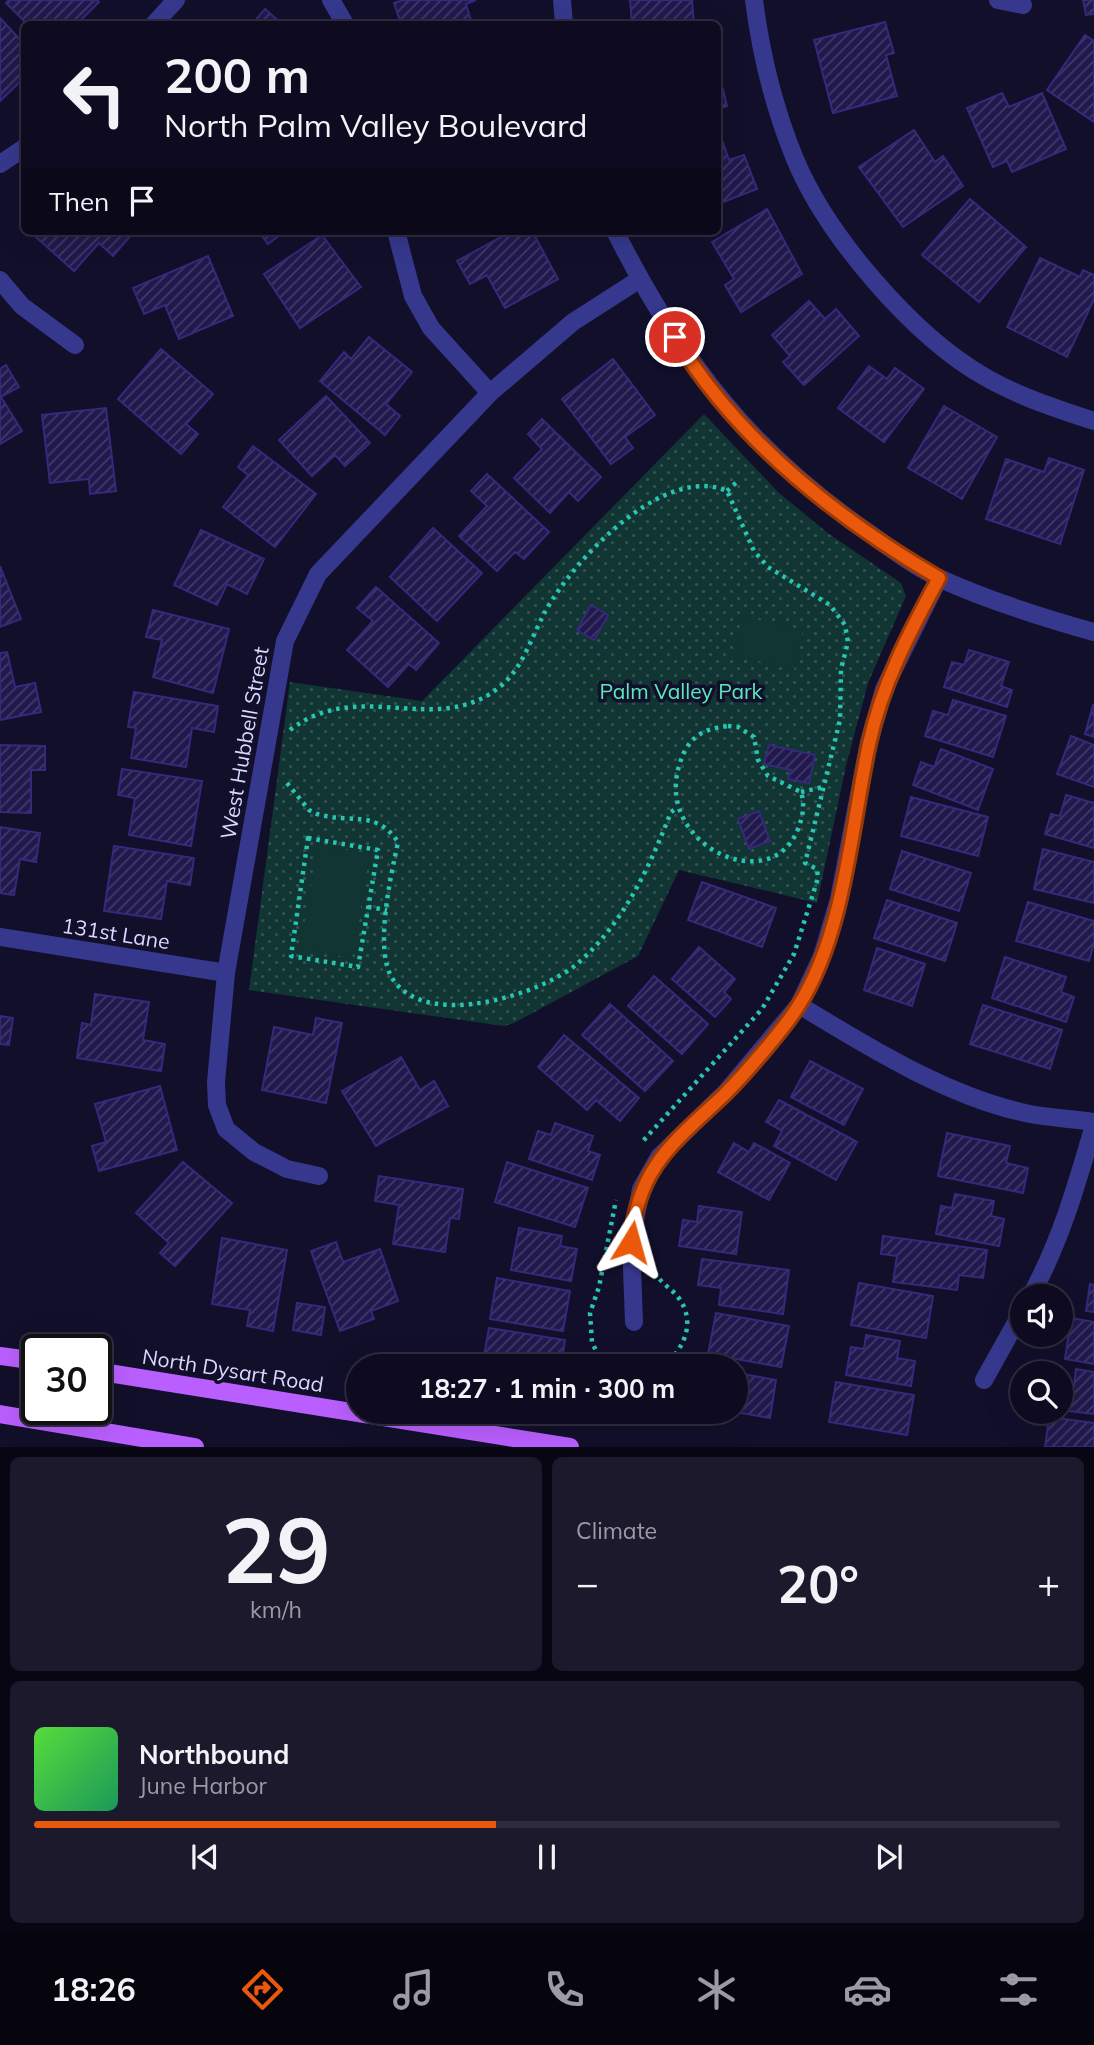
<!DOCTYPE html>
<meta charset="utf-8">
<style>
body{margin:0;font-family:Mulish,sans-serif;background:#1c192d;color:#f1f3f6;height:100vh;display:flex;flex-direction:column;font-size:26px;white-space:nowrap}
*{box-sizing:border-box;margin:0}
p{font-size:23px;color:#9b9ba5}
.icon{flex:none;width:38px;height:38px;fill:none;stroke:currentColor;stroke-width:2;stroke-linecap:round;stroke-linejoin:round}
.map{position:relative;height:1447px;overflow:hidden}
.details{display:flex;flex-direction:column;gap:10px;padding:10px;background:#080612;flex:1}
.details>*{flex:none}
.hud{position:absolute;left:21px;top:21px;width:700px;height:214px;border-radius:10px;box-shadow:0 7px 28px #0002,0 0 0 2px #2e2b3e;background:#0e0b20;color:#f1f3f6;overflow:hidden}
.controls{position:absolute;left:1010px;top:1284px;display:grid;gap:14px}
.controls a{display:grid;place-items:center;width:63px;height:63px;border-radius:50%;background:#0e0b20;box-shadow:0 7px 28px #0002,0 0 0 2px #2e2b3e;font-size:35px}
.speed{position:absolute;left:21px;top:1334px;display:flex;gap:14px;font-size:35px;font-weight:700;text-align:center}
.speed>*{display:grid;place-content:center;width:91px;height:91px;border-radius:50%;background:#0e0b20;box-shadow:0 7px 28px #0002,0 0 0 2px #2e2b3e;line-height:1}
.speed .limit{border:4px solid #111;border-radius:10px;background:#fff;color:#111}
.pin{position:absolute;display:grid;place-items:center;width:60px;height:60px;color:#fff;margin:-30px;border:4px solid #fff;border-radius:50%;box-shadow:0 2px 7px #0007}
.me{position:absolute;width:77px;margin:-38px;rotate:8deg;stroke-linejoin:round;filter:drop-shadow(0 0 5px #0008)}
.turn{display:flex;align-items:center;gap:24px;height:147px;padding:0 28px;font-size:32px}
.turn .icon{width:91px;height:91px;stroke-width:2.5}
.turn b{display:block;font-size:49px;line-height:60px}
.then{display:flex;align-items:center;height:66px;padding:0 28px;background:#0003;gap:14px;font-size:26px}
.big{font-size:52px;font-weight:700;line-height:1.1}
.details .tile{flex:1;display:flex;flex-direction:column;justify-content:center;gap:10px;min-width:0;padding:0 24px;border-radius:10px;background:#1c192d}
.details .dial{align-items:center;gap:0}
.dial b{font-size:91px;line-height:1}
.song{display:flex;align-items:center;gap:21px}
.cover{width:84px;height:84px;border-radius:10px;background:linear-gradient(135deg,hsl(110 70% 55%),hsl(150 70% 35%))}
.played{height:7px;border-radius:4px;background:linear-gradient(90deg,#ea580c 45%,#2e2b3e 45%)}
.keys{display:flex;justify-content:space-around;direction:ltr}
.heat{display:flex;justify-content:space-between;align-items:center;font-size:38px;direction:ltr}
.details .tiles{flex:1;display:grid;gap:10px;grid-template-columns:1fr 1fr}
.tile:last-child{grid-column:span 2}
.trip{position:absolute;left:346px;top:1354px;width:402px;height:70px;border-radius:35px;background:#0e0b20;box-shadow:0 7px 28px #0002,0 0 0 2px #2e2b3e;font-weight:700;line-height:70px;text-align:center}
.menu{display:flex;height:112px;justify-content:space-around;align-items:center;background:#06040d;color:#9b9ba5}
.menu .icon{width:49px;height:49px}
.menu .active{color:#ea580c}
.menu b{font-size:32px;color:#f1f3f6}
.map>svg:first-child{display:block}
.grass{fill:url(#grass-dots)}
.garden{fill:#113532}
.building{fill:url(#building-hatch);stroke:#35297b;stroke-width:2}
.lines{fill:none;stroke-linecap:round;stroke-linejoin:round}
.path{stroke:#27c5b2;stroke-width:4.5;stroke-dasharray:3.5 5;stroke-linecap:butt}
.minor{stroke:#36388d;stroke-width:18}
.tertiary{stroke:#36388d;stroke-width:18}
.primary{stroke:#ba5fff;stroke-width:18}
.route-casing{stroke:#983908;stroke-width:18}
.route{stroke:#ea580c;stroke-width:12}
.labels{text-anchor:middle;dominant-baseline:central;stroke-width:7;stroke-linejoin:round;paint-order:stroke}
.park-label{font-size:21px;fill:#5ae9bd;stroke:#120f2b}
.street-label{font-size:21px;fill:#dad8ff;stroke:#120f2b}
</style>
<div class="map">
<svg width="1094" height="1447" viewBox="0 0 1094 1447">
<defs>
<pattern id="grass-dots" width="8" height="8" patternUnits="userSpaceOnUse" patternTransform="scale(1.75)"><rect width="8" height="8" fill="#113532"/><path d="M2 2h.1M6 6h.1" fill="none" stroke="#335251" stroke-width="1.8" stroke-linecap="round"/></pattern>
<pattern id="building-hatch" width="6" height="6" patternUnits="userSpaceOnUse" patternTransform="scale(1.75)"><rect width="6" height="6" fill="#21194d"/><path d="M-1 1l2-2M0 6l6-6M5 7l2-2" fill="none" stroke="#413a68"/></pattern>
</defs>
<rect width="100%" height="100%" fill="#120f2b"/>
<path class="grass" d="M704,414L779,493L829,534L901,583L906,596L868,683L846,766L817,903L679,870L638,956L514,1023L504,1026L249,990L290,682L422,701Z"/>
<path class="garden" d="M742,616L803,630L794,670L733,655Z
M318,845L370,854L352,958L300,949Z"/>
<path class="building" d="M9,0H97L99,2L77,24H27L6,3Z
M403,0H476L466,4L472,24H401L394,3Z
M630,0H692L694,24H632Z
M1083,0H1094V14L1086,15Z
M265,9L282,24H252Z
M0,18L24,44V78L0,101Z
M885,22L894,53L886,55L897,96L833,113L814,40Z
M1085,35L1094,41V122L1047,90Z
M718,70L727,106L718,109Z
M1002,93L1009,107L1042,93L1066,149L1012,172L1007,161L993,167L967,108Z
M914,130L935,162L943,156L963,186L903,227L859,167Z
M721,137L729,160L744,155L757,189L718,204V138Z
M970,199L1026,247L979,302L922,255Z
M767,209L802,274L741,312L725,285L734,279L712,242Z
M29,231H129L132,234L113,256L99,243L74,271Z
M258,231H285L268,244Z
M512,231H532L558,279L505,308L487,275L470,284L457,261Z
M322,235L361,287L300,328L264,274Z
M208,256L233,316L179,339L165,305L144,314L133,288Z
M1040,258L1080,277L1083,270L1094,275V299L1067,357L1007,327Z
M809,301L825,319L836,309L859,336L804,385L783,362L790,356L772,335Z
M369,337L412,372L386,404L400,416L385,435L320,381L344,352L351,359Z
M161,349L213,394L186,424L198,434L181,454L118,399Z
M613,359L655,415L625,437L633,448L611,464L562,399Z
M6,365L19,387L1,397L22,431L0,444V369Z
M869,366L887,379L895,368L924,389L884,442L838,408Z
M326,396L370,443L345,466L335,455L312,476L279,440Z
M944,406L997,437L962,499L908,468Z
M106,408L116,491L90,494L89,479L50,483L42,415Z
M542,419L601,477L578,501L569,492L550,513L514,478L542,449L528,434Z
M253,446L316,494L275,547L223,507L248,475L238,467Z
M1049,458L1084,470L1060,544L986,519L1006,459L1044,472Z
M487,474L549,532L524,559L515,552L497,571L459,536L487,506L471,491Z
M433,528L482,573L437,621L390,577Z
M201,530L264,559L247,594L227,584L217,605L174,585Z
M0,566L21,619L0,627Z
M376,587L439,643L416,670L409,664L388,687L347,650L373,621L357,608Z
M591,605L608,615L594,640L577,630Z
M153,610L229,629L213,693L153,677L162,640L146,637Z
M969,650L1009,662L1001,686L1012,690L1007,707L944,687L952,662L964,665Z
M7,652L15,687L35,683L41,712L0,720V653Z
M134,692L218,706L214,732L192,728L186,767L131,758L136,728L128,727Z
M953,700L1006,716L993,757L925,736L933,711L948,715Z
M1093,705H1094V737L1085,734Z
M1071,736L1094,745V787L1057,774Z
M0,745L45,746V770H31V813L0,812Z
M769,745L815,755L809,783L788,779L791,770L764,764Z
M941,749L993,769L978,810L913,785L921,762L934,767Z
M122,769L202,781L191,846L129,835L135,798L118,795Z
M1066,795L1094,803V848L1045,834L1051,814L1060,816Z
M911,797L988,817L978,856L901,836Z
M759,811L770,841L749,849L738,819Z
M0,827L40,833L36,862L20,859L14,895L0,893Z
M114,846L194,858L190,885L167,881L161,919L104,911Z
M1043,849L1094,862V903L1034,889Z
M902,851L971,873L959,911L890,889Z
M702,882L776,908L762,947L688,920Z
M887,900L957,923L945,961L874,938Z
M1028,902L1094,921V943L1089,961L1016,941Z
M699,947L735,979L724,992L731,999L715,1017L672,979Z
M877,948L925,964L912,1006L864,990Z
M1005,957L1066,977L1061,992L1074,997L1066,1022L992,998Z
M654,976L708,1024L682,1054L628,1006Z
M95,994L149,1002L143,1040L165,1044L161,1071L77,1058L82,1023L91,1025Z
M610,1004L673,1061L645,1091L582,1035Z
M983,1005L1062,1030L1050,1069L970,1044Z
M0,1016L13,1018L9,1045L0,1044Z
M316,1018L342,1023L326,1103L262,1090L274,1027L313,1035Z
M564,1035L639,1098L620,1121L596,1100L587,1110L538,1067Z
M401,1057L420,1090L434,1081L448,1106L376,1146L342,1091Z
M810,1061L863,1089L844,1125L791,1097Z
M160,1086L177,1150L99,1171L92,1146L106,1142L95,1104Z
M779,1100L857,1142L836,1180L774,1146L782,1131L766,1122Z
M555,1123L593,1136L588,1151L600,1155L592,1180L529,1159L538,1131L551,1135Z
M947,1133L1010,1146L1006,1163L1028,1168L1023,1193L938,1176Z
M734,1143L749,1152L754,1143L790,1163L769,1200L718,1172Z
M183,1162L232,1203L175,1266L160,1253L169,1243L136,1213Z
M507,1162L588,1188L575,1227L495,1202Z
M379,1176L463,1189L459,1219L450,1218L445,1252L393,1244L399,1205L375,1201Z
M955,1194L994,1201L991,1216L1004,1219L999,1246L936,1234L941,1206L952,1208Z
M699,1206L742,1212L736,1254L679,1246L683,1220L697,1222Z
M519,1228L562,1236L560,1246L577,1249L571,1281L511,1270Z
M883,1236L987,1250L983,1278L959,1275L957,1290L893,1282L897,1256L881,1254Z
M222,1238L287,1250L273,1331L247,1326L250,1310L212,1304Z
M336,1242L343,1262L380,1249L398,1301L371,1311L374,1319L340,1331L311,1251Z
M702,1259L789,1270L783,1314L719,1305L721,1288L698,1285Z
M497,1278L570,1291L563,1331L490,1319Z
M859,1283L933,1296L926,1338L851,1325Z
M1090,1284L1094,1285V1312L1086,1311Z
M297,1303L325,1307L321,1335L293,1330Z
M716,1313L789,1326L781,1367L708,1354Z
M1071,1318L1094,1322V1364L1065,1359Z
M489,1328L565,1340L561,1367L482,1366Z
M866,1335L900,1341L897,1358L915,1361L911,1386L846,1375L851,1347L864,1349Z
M1076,1369L1094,1372V1414L1060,1410V1384L1074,1386Z
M737,1373L776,1380L770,1418L735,1412Z
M836,1382L914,1395L907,1435L829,1422Z
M1049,1417L1094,1423V1447H1045Z"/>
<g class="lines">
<path class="path" d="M727,491L738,481
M728,726L738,727L754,737L758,760L768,776L801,792C805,805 803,816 798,829C771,899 655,845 679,766C687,739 700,729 728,726Z
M290,730C360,676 438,740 502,685C523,667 532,636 545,612C572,562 663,463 727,491L754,551L768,567L830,605L845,625L848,642L841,669L840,720L805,863L817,869L818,878L794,954L762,1009L643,1141
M287,783L309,810L317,814C350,824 376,809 398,842C391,876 374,948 392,978C425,1031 540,995 577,964C624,923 649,868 671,812L677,808
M801,792L823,787
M308,838L378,850L358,967L291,956Z
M368,907L387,910
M655,1272C660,1283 671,1288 678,1297C697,1322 684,1349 663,1367
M613,1367L598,1355L592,1342L590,1313L599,1287L616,1200"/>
<path class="minor" d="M331,0L345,24
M754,0C761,55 774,108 795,159C827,236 913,336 985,377C1020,397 1057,409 1094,421
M998,0L1023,5
M154,24L176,0
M0,164L24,148
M396,231L413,296L431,328L490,393
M0,280L22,306L75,345
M0,937L226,973
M799,1005C868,1047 950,1098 1030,1114C1051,1118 1073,1119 1094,1122
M319,1176L287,1169L254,1152L226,1129L217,1105L216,1082L226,973L285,641L318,574L490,393L573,322L640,279
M1030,1297C1060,1243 1077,1184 1094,1125
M634,1322L631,1242L641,1189L659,1157L726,1092L799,1005L822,956L839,899L869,742L884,689L939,578
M984,1380L1022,1312"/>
<path class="tertiary" d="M562,0L564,24
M615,231C680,360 751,453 872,535C893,550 915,567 939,578C986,600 1044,618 1094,632"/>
<path class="primary" d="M0,1356L37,1361
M96,1371L570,1447
M0,1414L195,1447"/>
</g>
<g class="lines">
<defs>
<path id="route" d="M631,1242C637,1168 674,1142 724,1095C744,1075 785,1028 799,1005C845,932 851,827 869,744C882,684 910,631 939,578C836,518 737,440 675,337"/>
</defs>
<use href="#route" class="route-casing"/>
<use href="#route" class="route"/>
</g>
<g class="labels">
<g class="park-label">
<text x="681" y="691">Palm Valley Park</text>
</g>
<g class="street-label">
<text transform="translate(244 743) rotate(-80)">West Hubbell Street</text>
<text transform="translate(116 933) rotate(9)">131st Lane</text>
<text transform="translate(233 1370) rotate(9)">North Dysart Road</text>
</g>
</g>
</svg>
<div class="controls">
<a><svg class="icon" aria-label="sound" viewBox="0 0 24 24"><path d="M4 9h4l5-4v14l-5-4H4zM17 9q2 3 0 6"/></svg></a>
<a><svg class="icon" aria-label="search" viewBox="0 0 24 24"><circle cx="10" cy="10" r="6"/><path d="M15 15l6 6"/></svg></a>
</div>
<div class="speed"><div class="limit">30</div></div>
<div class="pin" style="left:675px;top:337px;background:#d93025"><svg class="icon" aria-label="arrive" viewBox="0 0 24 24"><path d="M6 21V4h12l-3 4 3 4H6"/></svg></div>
<svg class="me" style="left:631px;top:1242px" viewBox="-20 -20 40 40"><path d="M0-17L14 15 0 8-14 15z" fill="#ea580c" stroke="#fff" stroke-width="4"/></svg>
<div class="trip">18:27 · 1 min · 300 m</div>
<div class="hud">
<div class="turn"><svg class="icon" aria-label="left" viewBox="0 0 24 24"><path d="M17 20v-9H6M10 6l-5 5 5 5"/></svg><div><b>200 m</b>North Palm Valley Boulevard</div></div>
<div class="then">Then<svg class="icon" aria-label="arrive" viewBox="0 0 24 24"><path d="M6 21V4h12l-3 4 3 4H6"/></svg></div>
</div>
</div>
<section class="details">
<div class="tiles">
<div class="tile dial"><b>29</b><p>km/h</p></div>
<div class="tile"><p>Climate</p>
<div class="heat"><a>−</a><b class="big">20°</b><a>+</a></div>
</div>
<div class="tile">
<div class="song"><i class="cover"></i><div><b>Northbound</b><p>June Harbor</p></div></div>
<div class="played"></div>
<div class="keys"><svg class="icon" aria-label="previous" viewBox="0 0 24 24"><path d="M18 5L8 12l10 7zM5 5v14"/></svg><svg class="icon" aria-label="pause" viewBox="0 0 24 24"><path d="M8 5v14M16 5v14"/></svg><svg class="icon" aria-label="next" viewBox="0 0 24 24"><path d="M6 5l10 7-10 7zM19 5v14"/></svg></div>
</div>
</div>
</section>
<nav class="menu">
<b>18:26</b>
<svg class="icon active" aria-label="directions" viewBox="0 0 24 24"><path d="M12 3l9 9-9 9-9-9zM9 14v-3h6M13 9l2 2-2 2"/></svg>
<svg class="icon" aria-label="music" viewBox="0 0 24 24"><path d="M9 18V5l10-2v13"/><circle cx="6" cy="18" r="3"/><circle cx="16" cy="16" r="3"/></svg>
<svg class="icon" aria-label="phone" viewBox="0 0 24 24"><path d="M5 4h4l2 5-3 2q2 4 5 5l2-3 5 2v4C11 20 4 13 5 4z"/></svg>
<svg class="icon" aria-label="climate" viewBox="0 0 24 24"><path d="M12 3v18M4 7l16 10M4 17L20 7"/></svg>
<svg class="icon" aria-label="car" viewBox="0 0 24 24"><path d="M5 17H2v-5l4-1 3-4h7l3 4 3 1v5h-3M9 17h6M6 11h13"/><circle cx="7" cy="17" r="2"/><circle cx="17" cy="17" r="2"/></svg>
<svg class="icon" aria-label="filters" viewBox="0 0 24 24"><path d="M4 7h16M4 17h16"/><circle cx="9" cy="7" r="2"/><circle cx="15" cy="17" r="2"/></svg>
</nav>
